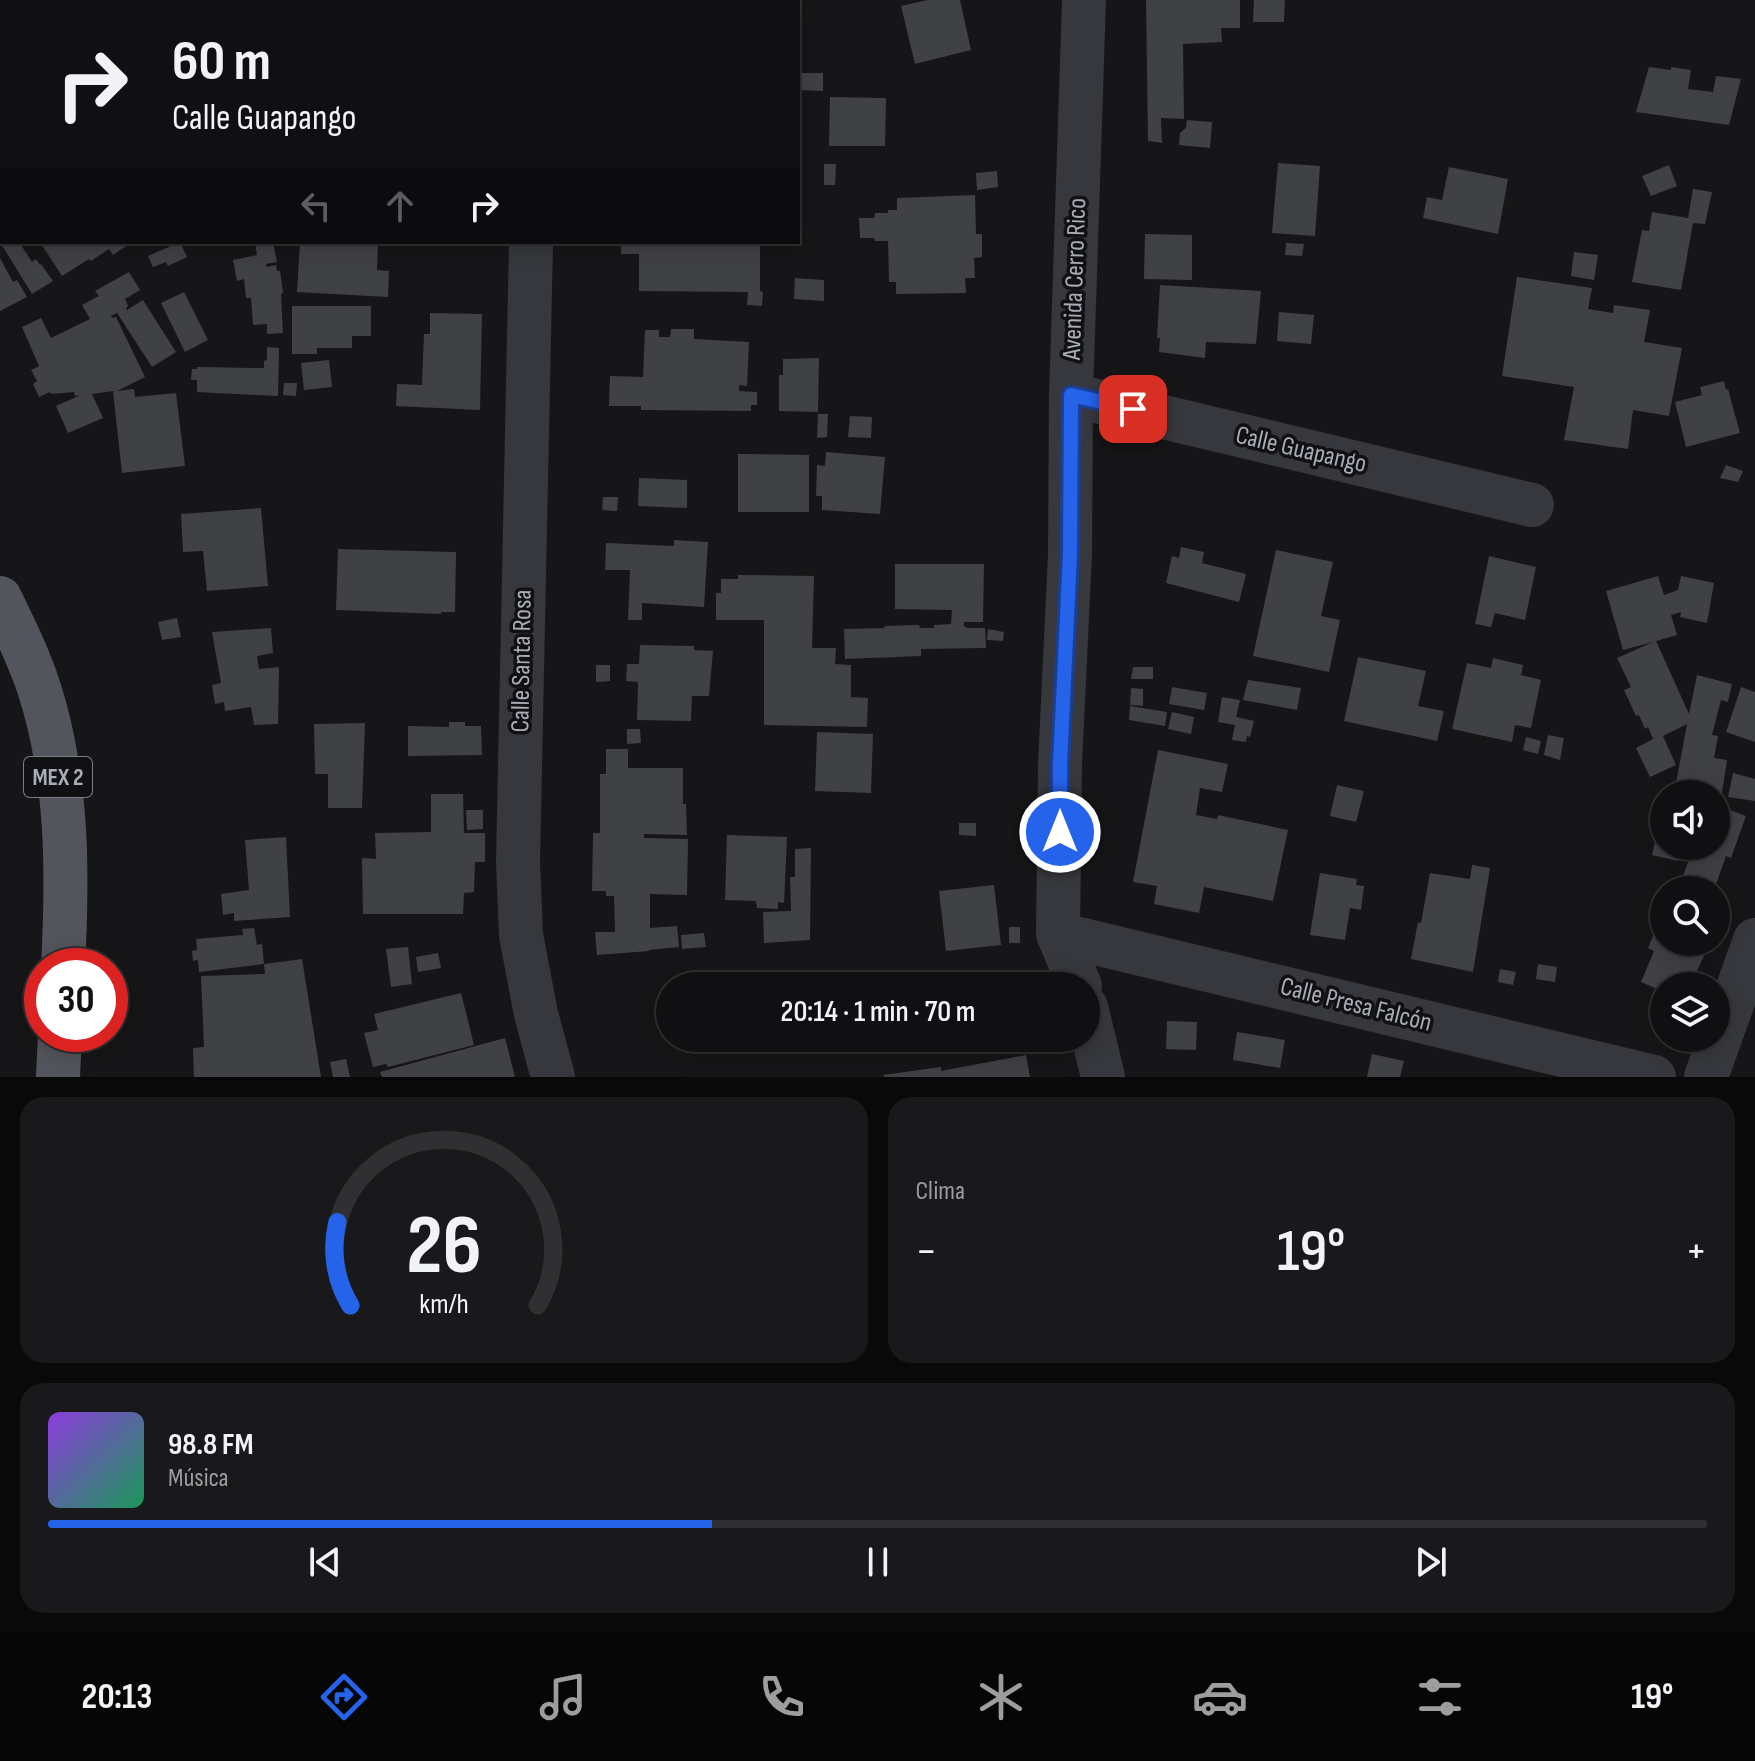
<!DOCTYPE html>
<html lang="es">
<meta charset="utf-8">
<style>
body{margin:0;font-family:"Sofia Sans Condensed",sans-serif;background:#19191b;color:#f1f3f6;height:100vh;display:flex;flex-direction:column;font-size:30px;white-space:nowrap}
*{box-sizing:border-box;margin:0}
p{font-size:26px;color:#9c9d9f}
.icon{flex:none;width:44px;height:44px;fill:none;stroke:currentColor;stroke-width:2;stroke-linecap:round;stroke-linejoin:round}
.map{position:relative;height:1077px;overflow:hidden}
.details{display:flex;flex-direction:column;gap:20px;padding:20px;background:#09090a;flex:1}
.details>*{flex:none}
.top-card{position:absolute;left:0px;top:0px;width:800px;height:244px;box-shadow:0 4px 20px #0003,0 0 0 2px #303032;background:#101012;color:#f1f3f6;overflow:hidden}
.fabs{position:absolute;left:1650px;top:780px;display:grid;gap:16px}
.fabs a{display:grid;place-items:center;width:80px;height:80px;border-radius:50%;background:#101012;box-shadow:0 4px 20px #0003,0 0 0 2px #303032;font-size:40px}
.speed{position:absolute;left:24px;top:948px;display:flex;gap:16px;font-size:40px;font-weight:700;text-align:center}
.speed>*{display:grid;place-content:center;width:104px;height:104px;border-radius:50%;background:#101012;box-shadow:0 4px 20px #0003,0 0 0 2px #303032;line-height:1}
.speed .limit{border:12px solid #d22;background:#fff;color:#111}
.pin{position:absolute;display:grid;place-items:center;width:68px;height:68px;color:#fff;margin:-34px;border-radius:16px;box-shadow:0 4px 12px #0006}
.me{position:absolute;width:88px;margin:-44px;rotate:0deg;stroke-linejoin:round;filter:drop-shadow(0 0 6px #0008)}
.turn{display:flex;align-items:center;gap:28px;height:168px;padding:0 40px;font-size:36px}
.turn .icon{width:104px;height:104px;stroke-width:2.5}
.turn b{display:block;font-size:56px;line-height:68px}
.lanes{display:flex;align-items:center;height:76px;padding:0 40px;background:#0003;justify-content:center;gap:40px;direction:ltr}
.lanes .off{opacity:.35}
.big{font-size:60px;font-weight:600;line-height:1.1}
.details .widget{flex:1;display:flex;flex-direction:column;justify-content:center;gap:12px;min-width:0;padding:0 28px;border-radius:24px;background:#19191b}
.details .dial{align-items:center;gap:0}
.dial svg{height:208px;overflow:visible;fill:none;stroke:#303032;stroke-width:7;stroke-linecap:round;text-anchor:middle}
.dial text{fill:#f1f3f6;stroke:none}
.song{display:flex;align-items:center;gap:24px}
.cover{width:96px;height:96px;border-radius:12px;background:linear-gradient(135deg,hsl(270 70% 55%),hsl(150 70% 35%))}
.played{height:8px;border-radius:4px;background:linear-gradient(90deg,#2563eb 40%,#303032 40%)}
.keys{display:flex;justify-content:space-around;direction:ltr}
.heat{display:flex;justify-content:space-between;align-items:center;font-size:44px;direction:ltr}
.details .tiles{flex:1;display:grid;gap:20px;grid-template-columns:1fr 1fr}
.widget:last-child{grid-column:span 2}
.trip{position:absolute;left:656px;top:972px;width:444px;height:80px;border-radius:40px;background:#101012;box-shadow:0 4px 20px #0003,0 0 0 2px #303032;font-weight:600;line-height:80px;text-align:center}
.menu{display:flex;height:128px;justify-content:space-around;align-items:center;background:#060607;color:#9c9d9f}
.menu .icon{width:56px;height:56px}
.menu .active{color:#2563eb}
.menu b{font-size:36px;color:#f1f3f6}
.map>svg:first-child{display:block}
.building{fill:#404145}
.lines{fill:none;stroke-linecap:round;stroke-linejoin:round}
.minor{stroke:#37383d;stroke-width:44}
.major{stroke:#53555c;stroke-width:44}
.route-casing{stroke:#184099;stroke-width:20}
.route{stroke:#2563eb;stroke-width:14}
.labels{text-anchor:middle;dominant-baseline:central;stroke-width:7;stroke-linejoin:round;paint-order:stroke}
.shield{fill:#111113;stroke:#7b7e86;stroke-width:2}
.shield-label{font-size:24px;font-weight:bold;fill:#a8adb8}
.street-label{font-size:26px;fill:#a8adb8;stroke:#111113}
</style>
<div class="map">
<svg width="1755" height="1077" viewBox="0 0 1755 1077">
<rect width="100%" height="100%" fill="#161618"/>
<path class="building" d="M928,0H960L971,50L915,64L901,6Z
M1146,0H1240V28H1221L1222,42L1183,44L1184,119L1161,118L1162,143L1148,141Z
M1254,0H1285L1284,22H1253Z
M1649,67L1671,70V67L1691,70L1688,89L1713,92L1716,76L1741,79L1729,125L1636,112Z
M798,73H823V91L798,90Z
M830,97L886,98L885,146H829Z
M1187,120L1212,122L1210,148L1179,145L1180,133L1186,128Z
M1278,163L1320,166L1315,236L1272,233Z
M824,164H836L835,185H824Z
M1669,165L1677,186L1651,196L1642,176Z
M1449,167L1508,179L1498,234L1423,218L1427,197L1442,200Z
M997,171L998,187L977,190L976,173Z
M1693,189L1712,192L1705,224L1693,223L1681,290L1632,282L1642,230L1649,231L1652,212L1688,218Z
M975,195L976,234H982V257L974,258L975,278H965L966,293L896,294V282H889L888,241H875L874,238H860L859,218H874L875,213H888V210H897V198Z
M1145,234L1192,235V280L1144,279Z
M0,242H26L21,245L32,262L36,259L40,265L41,264L53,281L32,294Z
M40,242H124L126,246L113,255L109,249L91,261L89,259L62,276Z
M180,242L187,257L168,266L166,262L153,267L148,256Z
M255,242H273L277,262L266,264L267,267L276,265L277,271H280L283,293L281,294L283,333L267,334V324L253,325L251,298H246L244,279L237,281L233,260L257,255Z
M300,242H378L377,270L389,271L388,297L297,292Z
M621,242H760V291L763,292L762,306L747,305L748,292L639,291V254H621Z
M1286,243L1304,244L1302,256L1285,255Z
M1574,252L1598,255L1594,280L1571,276Z
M0,258L13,282L17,280L27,297L0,311Z
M129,272L140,290L125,299L128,306L126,308L127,310L143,300L176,352L152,367L117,313L111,316L112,318L116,317L145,377L117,391L134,389L135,397L176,393L185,466L122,473L113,391L92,394L103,418L68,433L56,406L81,395L75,396L74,392L51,394L50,392L39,397L33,384L37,381L31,370L39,366L22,327L41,318L51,338L90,319L82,305L99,296L95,291Z
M1517,277L1592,288L1588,309L1613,313L1614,305L1650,310L1644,342L1682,348L1669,416L1633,410L1628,449L1564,440L1574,387L1502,376Z
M795,278L824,280V301L794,299Z
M1160,285L1261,291L1256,344L1206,342L1205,358L1159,352L1160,338H1157Z
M184,292L208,340L185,352L161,303Z
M292,306H371V336H352V348H317V354H292Z
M1279,312L1314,315L1311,344L1277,341Z
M430,313L482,314L480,410L396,406L397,384L422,385L424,334H430Z
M671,329H694V339L749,342L747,386L739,385V391L757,392V405H751V411L641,410V406H609L610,376L643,377L645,330H659V337H670Z
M267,347L279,348L278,396L197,392V380H191L192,369H197V367L264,368V361L267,360Z
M819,358L818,412L779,411V375H783V359Z
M329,360L332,387L304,390L301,363Z
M1724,381L1726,390L1728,389L1740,433L1686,447L1675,402L1702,395L1700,387Z
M284,383H297L296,396L283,395Z
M818,414H828L827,437L817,438Z
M850,416L872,417L871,438L848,437Z
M826,452L885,457L880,514L822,510V496H816L817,465L825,466Z
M738,454L809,455V512H738Z
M1726,465L1743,471L1738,482L1720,478Z
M639,478L687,480V508L638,506Z
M603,497H618L617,511L602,510Z
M261,508L268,586L207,591L203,551L183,552L181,514Z
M674,540L708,542L704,607L642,603V620H628L630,570H605L606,543L674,546Z
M1181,547L1204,552L1202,563L1246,574L1239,602L1166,583L1172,556L1179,558Z
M338,549L456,552L455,612H441V614L336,610Z
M1276,550L1333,562L1321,616L1340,620L1329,672L1253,656Z
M1489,556L1536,567L1525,620L1495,613L1491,627L1475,624Z
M895,564H984L983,622H964V626L968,628H985L986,648L921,649V656L845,659L844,629L885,628L884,626L919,625L920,628H934V625L951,624L952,610L895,609Z
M738,575L814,576L812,648H836L835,664L851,665V697L868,698L867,727L764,725V620H716V593H721V579H738Z
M1658,576L1664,595L1678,590L1681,576L1714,583L1707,623L1680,617L1681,612L1671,615L1677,635L1656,641L1689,714L1697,675L1732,684L1728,702L1721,700L1712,735L1718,736L1714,758L1727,760L1722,793L1706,790V793L1675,789L1687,724L1663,736L1676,765L1650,777L1636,748L1653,739L1648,727L1645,729L1639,715L1636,716L1624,690L1631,687L1617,658L1653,642L1623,650L1606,591Z
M177,618L181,637L162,640L158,622Z
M271,628L273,653L257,656L259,669L279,667L278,724L254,725L251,707L225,711L224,702L215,704L212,685L221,683L212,632Z
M988,629L1004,632L1003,641L987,640Z
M640,645L694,646V650L713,651L709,696H692L691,721L637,720L638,682L626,681L627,664H639Z
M1358,657L1426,671L1418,706L1444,711L1437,741L1344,721Z
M1493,658L1523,665L1521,675L1541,680L1531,728L1515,725L1512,742L1452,729L1467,663L1491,668Z
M596,665H610V681L596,682Z
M1133,667H1153V679H1131Z
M1248,680L1301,688L1297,710L1243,700Z
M1172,687L1207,693L1204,710L1169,704Z
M1741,687L1755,692V742L1726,732Z
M1131,688L1143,689V706L1130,705Z
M1222,697L1240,700L1236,717L1254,721L1250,737L1247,736L1246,742L1232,740L1235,725L1218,722Z
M1130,706L1167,712L1165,726L1129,720Z
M1172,712L1194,717L1191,734L1168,729Z
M449,722H465V726H481L482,755L408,756V726L449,727Z
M365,723L362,808H328V774H315L314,724Z
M627,729H640L641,743L627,744Z
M817,732L873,734L871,793L815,791Z
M1548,735L1564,738L1560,760L1544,755Z
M1526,737L1541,741L1538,754L1523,750Z
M606,749H628V768H683V804H686L687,835L644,834V838L688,839L687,895L650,894V928L677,926L679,947L649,950V951L597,955L595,932H615L614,896H606V891H592L593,833H600V774H606Z
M1158,750L1228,764L1222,792L1200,788L1196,815L1217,819L1218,815L1288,830L1273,901L1204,887L1199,913L1154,904L1157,886L1133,882Z
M1733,773L1755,779V801L1728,797Z
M1337,785L1364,791L1356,822L1330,816Z
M431,794H463L464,833H485V862H475L474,892L464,893L463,914H363L362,858L376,859L375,833L431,832Z
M1716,805L1746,816L1731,858L1726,856L1714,890H1706L1681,881L1694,846H1716Z
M466,810H483V829L467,830Z
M1660,821L1664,822V846H1682L1678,861L1652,855Z
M959,823H976V836L959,835Z
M727,835L787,837L784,903L778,902V909L757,908L756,901L725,900Z
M286,837L290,917L234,921V913L223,915L221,894L249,890L245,840Z
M811,848L810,940L764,943L763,912L791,911L790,877H795V849Z
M1472,865L1490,868L1473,972L1411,959L1418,922L1421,923L1430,873L1470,879Z
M1320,873L1357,879L1356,885L1364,886L1361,910L1350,908L1345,940L1310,935Z
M994,885L1001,945L946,951L939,891Z
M1660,919L1664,921V942H1710L1693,980L1688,978L1684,986H1664V992L1641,982L1654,951L1648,948Z
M1009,927H1020V943H1009Z
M254,928L257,945L262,944L264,964L199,972L198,960L193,961L192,951L197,950L196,939L243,935L242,929Z
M704,933L706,947L682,949L681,935Z
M408,947L412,984L391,987L386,949Z
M438,953L441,968L418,972L416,957Z
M302,959L321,1077H194L193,1048L204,1047L201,976L265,974L264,964Z
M1538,964L1557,967L1555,982L1536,979Z
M1500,969L1516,972L1513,985L1498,982Z
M461,993L474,1045L388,1067L386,1064L373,1067L364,1033L378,1030L374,1014Z
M1167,1021L1197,1022L1196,1050L1166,1049Z
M1237,1032L1285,1040L1280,1068L1233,1060Z
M505,1038L515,1077H382L380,1072Z
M1372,1054L1404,1061L1400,1077H1367Z
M1026,1055L1030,1077H884L883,1075L941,1067V1071Z
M346,1059L350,1077H333L330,1062Z"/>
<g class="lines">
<path class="minor" d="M536,2L537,0
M531,242L518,862L521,935L536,1014L553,1077
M1071,395L1532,505
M1058,934L1654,1077
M1080,986L1058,934L1060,764L1070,555L1071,395L1084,0
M1086,1007L1103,1077
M1706,1077L1755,940"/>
<path class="major" d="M0,598C14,627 29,657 39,688C68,778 68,873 63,966
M58,1077L60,1034"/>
</g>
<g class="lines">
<defs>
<path id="route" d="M1060,832V764L1070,555L1071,395L1133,409"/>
</defs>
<use href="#route" class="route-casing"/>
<use href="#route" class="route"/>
</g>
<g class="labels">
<rect class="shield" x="24" y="757" width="68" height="40" rx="6"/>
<g class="shield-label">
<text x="58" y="777">MEX 2</text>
</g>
<g class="street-label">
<text transform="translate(1075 279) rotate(-88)">Avenida Cerro Rico</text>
<text transform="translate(1301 450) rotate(13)">Calle Guapango</text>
<text transform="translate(522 661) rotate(-89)">Calle Santa Rosa</text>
<text transform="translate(1356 1005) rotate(14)">Calle Presa Falcón</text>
</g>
</g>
</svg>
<div class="fabs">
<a><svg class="icon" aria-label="sound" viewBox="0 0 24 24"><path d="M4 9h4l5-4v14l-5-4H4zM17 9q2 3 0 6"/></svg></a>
<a><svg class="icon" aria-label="search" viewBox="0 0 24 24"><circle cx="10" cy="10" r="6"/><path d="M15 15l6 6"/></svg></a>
<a><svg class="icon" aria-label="layers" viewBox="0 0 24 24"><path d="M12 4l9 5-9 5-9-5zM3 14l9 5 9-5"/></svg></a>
</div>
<div class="speed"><div class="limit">30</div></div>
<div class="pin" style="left:1133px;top:409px;background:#d93025"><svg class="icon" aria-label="arrive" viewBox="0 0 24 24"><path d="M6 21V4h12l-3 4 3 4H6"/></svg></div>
<svg class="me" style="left:1060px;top:832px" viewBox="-20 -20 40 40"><circle r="17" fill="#2563eb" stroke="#fff" stroke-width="3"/><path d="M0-11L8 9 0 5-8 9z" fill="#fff"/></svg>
<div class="trip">20:14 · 1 min · 70 m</div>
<div class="top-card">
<div class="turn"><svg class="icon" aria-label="right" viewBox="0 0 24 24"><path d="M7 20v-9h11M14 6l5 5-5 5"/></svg><div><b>60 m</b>Calle Guapango</div></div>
<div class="lanes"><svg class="icon off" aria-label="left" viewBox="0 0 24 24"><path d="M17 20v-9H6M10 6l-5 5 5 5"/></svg><svg class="icon off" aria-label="ahead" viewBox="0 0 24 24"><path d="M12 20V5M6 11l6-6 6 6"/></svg><svg class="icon" aria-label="right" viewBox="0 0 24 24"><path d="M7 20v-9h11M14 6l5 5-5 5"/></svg></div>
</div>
</div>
<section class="details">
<div class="tiles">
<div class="widget dial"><svg viewBox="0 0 100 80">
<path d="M14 69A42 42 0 1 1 86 69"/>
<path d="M14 69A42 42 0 0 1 9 37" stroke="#2563eb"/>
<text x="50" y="56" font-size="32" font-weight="700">26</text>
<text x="50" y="72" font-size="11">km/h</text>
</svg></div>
<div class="widget"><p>Clima</p>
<div class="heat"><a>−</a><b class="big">19°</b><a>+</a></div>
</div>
<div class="widget">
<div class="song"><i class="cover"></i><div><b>98.8 FM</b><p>Música</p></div></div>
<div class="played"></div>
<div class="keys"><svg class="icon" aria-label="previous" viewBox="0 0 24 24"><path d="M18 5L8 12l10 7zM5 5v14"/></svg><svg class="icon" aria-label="pause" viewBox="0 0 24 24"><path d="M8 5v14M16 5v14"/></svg><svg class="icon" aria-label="next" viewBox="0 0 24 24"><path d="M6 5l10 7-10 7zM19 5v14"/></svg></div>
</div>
</div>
</section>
<nav class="menu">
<b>20:13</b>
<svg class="icon active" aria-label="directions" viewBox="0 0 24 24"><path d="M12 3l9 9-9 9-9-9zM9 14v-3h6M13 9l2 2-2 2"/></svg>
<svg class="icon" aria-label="music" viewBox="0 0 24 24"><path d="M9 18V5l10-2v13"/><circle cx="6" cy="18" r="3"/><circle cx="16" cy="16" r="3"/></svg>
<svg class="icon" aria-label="phone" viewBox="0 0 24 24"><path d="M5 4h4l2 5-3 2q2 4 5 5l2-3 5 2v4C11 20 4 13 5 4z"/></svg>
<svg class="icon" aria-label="climate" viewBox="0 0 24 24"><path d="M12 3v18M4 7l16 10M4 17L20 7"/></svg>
<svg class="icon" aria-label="car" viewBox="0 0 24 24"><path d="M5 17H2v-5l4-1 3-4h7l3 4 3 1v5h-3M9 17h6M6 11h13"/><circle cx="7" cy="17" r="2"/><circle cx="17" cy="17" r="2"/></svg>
<svg class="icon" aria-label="filters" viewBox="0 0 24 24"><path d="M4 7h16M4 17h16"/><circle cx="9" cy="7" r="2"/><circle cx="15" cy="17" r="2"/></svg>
<b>19°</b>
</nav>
